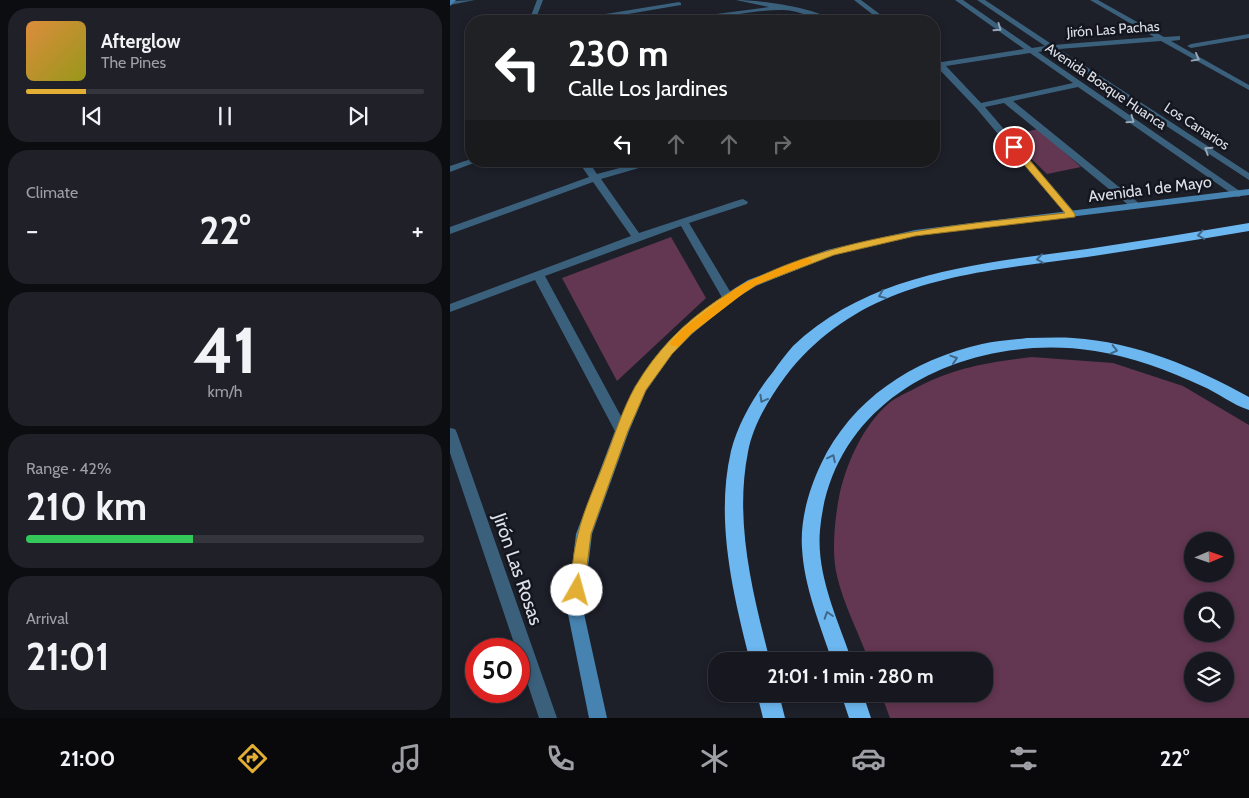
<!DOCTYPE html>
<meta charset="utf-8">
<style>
body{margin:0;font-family:Cabin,sans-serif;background:#1f2028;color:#f1f3f6;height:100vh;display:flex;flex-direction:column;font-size:19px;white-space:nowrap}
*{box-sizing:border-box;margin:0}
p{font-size:16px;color:#9e9fa4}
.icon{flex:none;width:28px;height:28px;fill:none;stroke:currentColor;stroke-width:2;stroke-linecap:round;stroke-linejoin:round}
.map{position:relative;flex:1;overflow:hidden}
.drawer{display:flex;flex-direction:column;gap:8px;padding:8px;background:#0c0d11;width:450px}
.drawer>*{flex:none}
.guide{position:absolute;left:15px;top:15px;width:475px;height:152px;border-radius:20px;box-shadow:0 2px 8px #0003,0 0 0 1px #35363d;background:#202124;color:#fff;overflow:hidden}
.needle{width:32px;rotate:88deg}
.controls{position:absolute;left:734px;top:532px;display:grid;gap:10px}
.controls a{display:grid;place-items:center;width:50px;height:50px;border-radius:50%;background:#16171f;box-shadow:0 2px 8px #0003,0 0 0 1px #35363d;font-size:25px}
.speed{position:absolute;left:15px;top:638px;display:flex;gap:10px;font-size:25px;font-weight:700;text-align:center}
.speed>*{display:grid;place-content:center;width:65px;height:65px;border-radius:50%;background:#16171f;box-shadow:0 2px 8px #0003,0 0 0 1px #35363d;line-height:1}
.speed .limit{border:8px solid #d22;background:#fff;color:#111}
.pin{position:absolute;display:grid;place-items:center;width:42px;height:42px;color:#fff;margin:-21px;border:2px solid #fff;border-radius:50%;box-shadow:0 1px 5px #0007}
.me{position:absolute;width:55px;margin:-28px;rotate:7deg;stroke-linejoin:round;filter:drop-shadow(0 0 4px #0008)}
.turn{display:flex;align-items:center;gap:18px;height:105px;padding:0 20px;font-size:22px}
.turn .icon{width:65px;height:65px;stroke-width:2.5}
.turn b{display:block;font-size:35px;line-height:42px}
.lanes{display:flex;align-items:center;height:48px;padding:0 20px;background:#0003;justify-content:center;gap:25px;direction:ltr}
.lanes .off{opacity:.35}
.big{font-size:38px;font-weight:700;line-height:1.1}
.drawer .widget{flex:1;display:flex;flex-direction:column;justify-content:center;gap:8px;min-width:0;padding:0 18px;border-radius:20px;background:#1f2028}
.drawer .dial{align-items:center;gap:0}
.dial b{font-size:65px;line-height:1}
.song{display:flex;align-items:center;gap:15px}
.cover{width:60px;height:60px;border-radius:8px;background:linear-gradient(135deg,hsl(30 70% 55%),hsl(60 70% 35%))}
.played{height:5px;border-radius:2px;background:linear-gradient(90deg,#e2af34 15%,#35363d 15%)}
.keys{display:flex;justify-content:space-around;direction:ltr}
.heat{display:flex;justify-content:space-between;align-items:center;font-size:28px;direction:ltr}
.charge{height:8px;border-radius:4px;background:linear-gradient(90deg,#34c759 42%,#35363d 0)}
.trip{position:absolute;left:258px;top:652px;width:285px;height:50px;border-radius:20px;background:#16171f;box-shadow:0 2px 8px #0003,0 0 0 1px #35363d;font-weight:700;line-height:50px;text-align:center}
.menu{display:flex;height:80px;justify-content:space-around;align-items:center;background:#09090c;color:#9e9fa4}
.menu .icon{width:35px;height:35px}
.menu .selected{color:#e2af34}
.menu b{font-size:22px;color:#f1f3f6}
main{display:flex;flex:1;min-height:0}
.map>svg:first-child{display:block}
.green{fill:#633651;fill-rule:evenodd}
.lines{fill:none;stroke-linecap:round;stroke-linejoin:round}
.street{fill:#3a607c;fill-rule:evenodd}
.secondary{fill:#4683b1;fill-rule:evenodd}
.highway{fill:#6cb7f0;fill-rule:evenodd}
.oneway{stroke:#94a6b7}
.oneway2{stroke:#406688}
.route{fill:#e2af34;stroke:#937222}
.slow{fill:#f59e0b}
.labels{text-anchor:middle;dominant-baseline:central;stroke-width:5;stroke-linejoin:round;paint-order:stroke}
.far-street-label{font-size:14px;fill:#dee0e7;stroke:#14161f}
.street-label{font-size:16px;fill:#dee0e7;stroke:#14161f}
.near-street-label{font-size:19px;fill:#dee0e7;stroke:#14161f}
</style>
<main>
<section class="drawer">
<div class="widget">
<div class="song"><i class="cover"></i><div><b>Afterglow</b><p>The Pines</p></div></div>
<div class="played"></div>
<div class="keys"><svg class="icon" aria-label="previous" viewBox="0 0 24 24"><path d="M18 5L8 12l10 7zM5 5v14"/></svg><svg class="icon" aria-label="pause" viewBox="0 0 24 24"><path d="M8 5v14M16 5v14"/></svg><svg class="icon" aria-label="next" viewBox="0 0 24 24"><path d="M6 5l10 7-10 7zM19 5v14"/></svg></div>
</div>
<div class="widget"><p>Climate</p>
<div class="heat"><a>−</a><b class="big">22°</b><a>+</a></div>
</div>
<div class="widget dial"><b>41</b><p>km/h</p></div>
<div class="widget"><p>Range · 42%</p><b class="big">210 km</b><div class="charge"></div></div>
<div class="widget"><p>Arrival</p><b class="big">21:01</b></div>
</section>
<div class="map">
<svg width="799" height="718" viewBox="0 0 799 718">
<rect width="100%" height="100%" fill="#1d1f29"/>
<path class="green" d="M588,129L631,167L597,174L558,136Z
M221,237L256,298L167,381L112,278Z
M582,357L663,363L733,386L799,425V718H440L431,694H534V661H419C409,634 393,603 387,576C381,552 385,516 390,492C398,460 413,426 439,403C445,398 454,394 462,390C502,368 537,362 582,357ZM742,541H775V574H742ZM742,601H775V634H742ZM742,661H775V694H742Z"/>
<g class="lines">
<path class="street" d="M25,0L0,5V1Z
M87,0H93L85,21H79Z
M286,0C309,0 365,7 384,21C366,22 350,9 331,10C303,10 271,18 243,21L232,20L236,18L319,7Z
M404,0H411L439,21H431Z
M505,0H513L582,48L595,46L527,0H535L603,45L704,37L640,0H648L714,37L730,36V40L721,41L799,85V90L711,41L609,49L799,173V180L600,50L588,52L794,194L789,197L785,196L628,87L563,101L690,204V208H682L554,103L535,107L627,215L622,218L618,217L526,108L488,68H484V59H486L492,62L574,49ZM580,53L623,83L531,103L496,66Z
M229,2L231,3V5L137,21H121L125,19Z
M799,34V38L741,48L737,46L741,44Z
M21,159V161H29L0,172V166Z
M128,161H138L147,174L196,161H213L151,179L189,233L289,200L293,199L298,202L297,204L239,223L284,298L282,301H274L231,226L95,276L179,431L177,435L172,436L167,435L85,280L0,312V304L181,236L143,182L0,234V227L139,177Z
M0,428L5,429L7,433L107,718H89L69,658V649H66L0,453Z"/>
<path class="secondary" d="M0,0H6L0,6Z
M799,189V195L465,236L384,255L306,286L282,301L242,334L222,354L196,391L179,431L142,534L133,609L157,718H139L117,609L126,534L165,431L185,386L214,348L234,328L274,295L298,280L377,250L465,230Z"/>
<path class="highway" d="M799,223V231C745,240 691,249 637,257C523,273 411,278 335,377C319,399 303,425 298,452C284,522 303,594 320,661H300C283,594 265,520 281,451C288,423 305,394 323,372C329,363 336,354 343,346C422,271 535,263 637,249C691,241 745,232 799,223Z
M577,338C592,338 607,337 623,338C685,342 745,367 799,397V410C783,405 768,393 752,386C718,370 682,357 645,351C522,332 382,393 370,530C366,575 388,620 402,661H382C370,624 354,587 352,548C350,520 359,489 371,464C402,399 462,360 532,344C546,341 562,340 577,338Z
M307,694H329L335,718H313Z
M391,694H413L421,718H399Z"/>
</g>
<defs><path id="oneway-chevron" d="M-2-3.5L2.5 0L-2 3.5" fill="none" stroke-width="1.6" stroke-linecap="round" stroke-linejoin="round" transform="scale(1.25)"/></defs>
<g class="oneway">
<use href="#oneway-chevron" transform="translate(548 28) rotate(35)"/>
<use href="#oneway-chevron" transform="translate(746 58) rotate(29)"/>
<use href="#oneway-chevron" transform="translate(681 120) rotate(35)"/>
<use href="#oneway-chevron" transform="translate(758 150) rotate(-147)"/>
</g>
<g class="oneway2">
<use href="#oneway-chevron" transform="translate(751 235) rotate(171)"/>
<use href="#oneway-chevron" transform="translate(590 259) rotate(172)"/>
<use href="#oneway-chevron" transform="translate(432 295) rotate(158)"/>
<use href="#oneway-chevron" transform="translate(664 350) rotate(13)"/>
<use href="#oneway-chevron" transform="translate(504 359) rotate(-18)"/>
<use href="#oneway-chevron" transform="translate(313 399) rotate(119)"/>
<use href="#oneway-chevron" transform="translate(382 458) rotate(-64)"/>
<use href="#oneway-chevron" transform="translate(378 615) rotate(-108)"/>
</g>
<path class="route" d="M561,145H567L625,214V217L465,236L384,255L306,285L281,301L242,333L222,354L196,390L178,431L141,534L134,590L132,595L127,597L122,595L120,590C122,572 123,552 128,534C134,508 147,482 156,457C165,434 173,408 185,387C271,240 466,230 615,213L561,149Z"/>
<path class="slow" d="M354,259H361L362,262L306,285L294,293L242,333L229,346H221L220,343L234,328L286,288L298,281Z"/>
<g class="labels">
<g class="far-street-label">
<text transform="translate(663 29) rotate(-4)">Jirón Las Pachas</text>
<text transform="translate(656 86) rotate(34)">Avenida Bosque Huanca</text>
<text transform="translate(747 126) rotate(33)">Los Canarios</text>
</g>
<g class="street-label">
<text transform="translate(700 189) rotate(-7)">Avenida 1 de Mayo</text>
</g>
<g class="near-street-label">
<text transform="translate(68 569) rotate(71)">Jirón Las Rosas</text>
</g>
</g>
</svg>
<div class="controls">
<a><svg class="needle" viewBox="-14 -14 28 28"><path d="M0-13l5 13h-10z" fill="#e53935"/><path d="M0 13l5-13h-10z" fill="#9e9fa4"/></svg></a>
<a><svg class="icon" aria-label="search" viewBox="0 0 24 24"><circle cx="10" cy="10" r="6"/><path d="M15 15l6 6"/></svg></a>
<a><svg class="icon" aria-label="layers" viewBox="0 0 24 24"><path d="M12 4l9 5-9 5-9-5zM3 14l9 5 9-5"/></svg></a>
</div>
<div class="speed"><div class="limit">50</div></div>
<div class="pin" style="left:564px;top:147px;background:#d93025"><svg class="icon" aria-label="arrive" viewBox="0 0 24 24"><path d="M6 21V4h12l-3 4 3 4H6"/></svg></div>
<svg class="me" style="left:127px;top:590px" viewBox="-20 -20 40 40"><circle r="19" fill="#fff"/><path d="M0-13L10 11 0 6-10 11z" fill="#e2af34"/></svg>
<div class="trip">21:01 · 1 min · 280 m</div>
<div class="guide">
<div class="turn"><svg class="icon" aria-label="left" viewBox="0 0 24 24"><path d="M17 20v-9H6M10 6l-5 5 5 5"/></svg><div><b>230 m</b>Calle Los Jardines</div></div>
<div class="lanes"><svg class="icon" aria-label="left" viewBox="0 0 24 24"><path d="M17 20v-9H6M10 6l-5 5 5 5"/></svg><svg class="icon off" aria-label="ahead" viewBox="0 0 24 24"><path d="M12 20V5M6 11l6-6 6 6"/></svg><svg class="icon off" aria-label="ahead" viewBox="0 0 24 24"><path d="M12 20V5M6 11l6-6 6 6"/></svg><svg class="icon off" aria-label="right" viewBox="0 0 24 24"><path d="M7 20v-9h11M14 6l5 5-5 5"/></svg></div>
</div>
</div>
</main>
<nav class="menu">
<b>21:00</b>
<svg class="icon selected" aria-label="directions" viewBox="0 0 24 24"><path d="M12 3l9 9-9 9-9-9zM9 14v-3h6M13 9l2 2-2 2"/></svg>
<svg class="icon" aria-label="music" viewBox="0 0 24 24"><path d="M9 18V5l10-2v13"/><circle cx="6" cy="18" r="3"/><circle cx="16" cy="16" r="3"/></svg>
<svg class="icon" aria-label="phone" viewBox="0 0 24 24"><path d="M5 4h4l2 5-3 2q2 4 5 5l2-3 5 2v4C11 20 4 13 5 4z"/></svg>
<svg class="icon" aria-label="climate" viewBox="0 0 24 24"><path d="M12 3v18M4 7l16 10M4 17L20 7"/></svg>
<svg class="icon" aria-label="car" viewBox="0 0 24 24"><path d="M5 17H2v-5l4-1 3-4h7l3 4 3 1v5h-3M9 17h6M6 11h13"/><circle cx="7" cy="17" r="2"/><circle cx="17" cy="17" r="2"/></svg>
<svg class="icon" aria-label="filters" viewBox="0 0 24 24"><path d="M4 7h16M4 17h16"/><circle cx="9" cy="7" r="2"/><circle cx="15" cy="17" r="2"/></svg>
<b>22°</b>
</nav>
